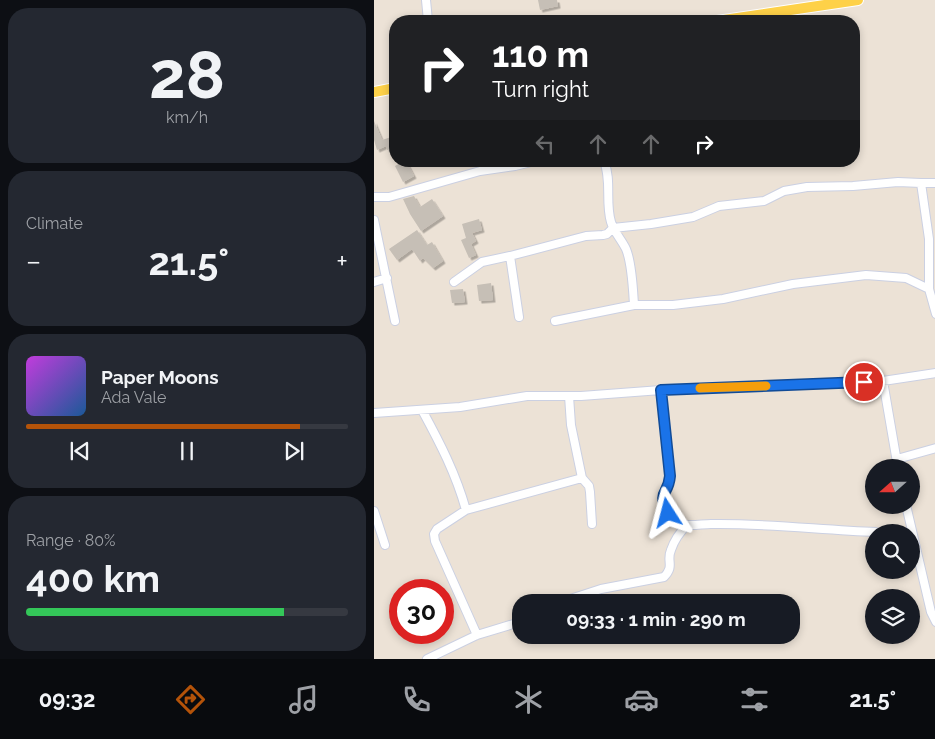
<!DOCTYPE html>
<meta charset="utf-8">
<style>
body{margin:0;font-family:Raleway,sans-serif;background:#242831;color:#f1f3f6;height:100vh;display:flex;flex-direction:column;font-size:19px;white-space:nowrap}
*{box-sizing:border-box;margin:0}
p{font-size:16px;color:#9ea1a6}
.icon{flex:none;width:28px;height:28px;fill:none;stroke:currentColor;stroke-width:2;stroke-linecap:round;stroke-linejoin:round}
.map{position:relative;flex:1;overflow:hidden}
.sheet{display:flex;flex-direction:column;gap:8px;padding:8px;background:#0d0f14;width:374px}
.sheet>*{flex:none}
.banner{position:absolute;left:15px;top:15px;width:471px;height:152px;border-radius:20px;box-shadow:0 2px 8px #0003;background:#202124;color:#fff;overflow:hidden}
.needle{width:32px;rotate:249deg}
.tools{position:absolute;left:491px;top:459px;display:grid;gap:10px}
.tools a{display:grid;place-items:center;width:55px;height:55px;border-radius:50%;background:#171b24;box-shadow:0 2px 8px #0003;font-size:25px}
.speed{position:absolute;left:15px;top:579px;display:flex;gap:10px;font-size:25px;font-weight:700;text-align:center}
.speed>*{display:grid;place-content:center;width:65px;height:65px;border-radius:50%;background:#171b24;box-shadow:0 2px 8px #0003;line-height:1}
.speed .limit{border:8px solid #d22;background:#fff;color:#111}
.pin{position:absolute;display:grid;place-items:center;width:42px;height:42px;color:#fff;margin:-21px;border:2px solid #fff;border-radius:50%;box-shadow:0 1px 5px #0007}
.me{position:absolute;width:55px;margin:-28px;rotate:351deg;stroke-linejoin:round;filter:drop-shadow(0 0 4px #0008)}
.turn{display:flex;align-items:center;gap:18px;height:105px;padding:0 20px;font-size:22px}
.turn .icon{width:65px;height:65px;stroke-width:2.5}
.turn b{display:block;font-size:35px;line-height:42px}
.lanes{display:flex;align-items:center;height:48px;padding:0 20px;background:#0003;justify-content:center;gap:25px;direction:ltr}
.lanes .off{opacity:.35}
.big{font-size:38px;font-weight:700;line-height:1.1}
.sheet .widget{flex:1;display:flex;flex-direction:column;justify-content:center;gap:8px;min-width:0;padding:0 18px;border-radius:20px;background:#242831}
.sheet .dial{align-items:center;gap:0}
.dial b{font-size:65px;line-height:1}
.song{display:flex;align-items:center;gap:15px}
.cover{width:60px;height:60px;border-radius:8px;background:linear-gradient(135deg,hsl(290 70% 55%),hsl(210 70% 35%))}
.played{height:5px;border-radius:2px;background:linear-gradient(90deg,#b45309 85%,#363941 85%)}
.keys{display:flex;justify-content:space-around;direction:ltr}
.heat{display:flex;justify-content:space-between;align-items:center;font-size:28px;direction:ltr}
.charge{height:8px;border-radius:4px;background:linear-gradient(90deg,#34c759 80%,#363941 0)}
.trip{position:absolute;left:138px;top:594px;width:288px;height:50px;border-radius:20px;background:#171b24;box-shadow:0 2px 8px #0003;font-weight:700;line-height:50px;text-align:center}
.tab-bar{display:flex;height:80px;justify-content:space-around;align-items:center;background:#090b0e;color:#9ea1a6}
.tab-bar .icon{width:35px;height:35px}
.tab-bar .selected{color:#b45309}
.tab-bar b{font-size:22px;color:#f1f3f6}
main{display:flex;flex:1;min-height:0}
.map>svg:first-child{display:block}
.building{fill:#c6bfb6;filter:url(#shadow)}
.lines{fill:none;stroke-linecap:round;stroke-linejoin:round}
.minor-casing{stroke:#cbd0e2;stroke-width:10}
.major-casing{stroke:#fff;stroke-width:12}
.minor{stroke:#fff;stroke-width:8}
.major{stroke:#fed148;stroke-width:10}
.route-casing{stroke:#114b97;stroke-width:12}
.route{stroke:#1a73e8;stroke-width:9}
.slow{stroke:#f59e0b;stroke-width:9}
</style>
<main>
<section class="sheet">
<div class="widget dial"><b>28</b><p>km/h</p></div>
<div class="widget"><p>Climate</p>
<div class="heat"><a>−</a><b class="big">21.5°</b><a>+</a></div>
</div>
<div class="widget">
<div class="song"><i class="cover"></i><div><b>Paper Moons</b><p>Ada Vale</p></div></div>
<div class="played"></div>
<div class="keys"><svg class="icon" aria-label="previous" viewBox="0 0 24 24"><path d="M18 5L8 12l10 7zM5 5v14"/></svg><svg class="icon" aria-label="pause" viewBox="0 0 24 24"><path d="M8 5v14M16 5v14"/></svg><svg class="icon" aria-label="next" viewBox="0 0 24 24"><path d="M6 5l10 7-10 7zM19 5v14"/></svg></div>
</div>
<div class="widget"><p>Range · 80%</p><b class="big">400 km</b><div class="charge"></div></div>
</section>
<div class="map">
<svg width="562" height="659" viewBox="0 0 562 659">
<defs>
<filter id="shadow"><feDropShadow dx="2.5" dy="2.5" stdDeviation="0" flood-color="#0004"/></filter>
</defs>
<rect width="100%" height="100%" fill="#ece2d6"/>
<path class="building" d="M164,0H183L184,6L166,10Z
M0,121L8,140L17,137L19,142L21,141V147L13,150L12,146L3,150L0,140Z
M30,161H32L40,176L29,182L21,166Z
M40,196L46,207L58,199L69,216L47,231L36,214L29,199Z
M105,219L108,230L98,233L102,241L97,244L102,255L95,258L87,240L92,238L88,224Z
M43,230L53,245L58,242L69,261L59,268L49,258L46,261L38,249L23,260L15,249Z
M117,283L119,300L105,301L103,285Z
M89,289L91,302L78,303L76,290Z"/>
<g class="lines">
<defs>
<path id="minor" d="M52,0L54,21
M230,161C238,181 231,202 237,222C240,232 247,239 252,249C258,263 259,289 260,305
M562,183H547L555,239V289L562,314
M0,197H15L106,171L141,166L161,161
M0,220L21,321
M136,256L145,317
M0,282L13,278
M80,282L108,262L136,256L212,236L229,235L233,234L239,228L277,224L319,217L345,206L390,201L410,191L433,187L479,186L524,182L547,183
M181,321L260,305H299L349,299L419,284L492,275L532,278L555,289
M509,381L524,468
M287,390L296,476C294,494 280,498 297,518C307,529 324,524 337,524C392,523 447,530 502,532
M195,396L197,425L208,478L215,486L216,492L218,524
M48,410C66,443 82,474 92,510
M0,413L86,407L153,396H207L287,390L509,381L562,373
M523,459L562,448
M532,505L557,612L562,622
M0,511L11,545
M187,602L227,589L290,577C301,566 292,561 297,550C300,541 306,532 313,525
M103,635L61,541L60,534L63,529L92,510L208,478
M53,659L103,635L146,622"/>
<path id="major" d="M343,21L484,0
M0,92L21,88"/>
</defs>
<use href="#minor" class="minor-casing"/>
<use href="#major" class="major-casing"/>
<use href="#minor" class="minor"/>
<use href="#major" class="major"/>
</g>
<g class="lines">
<defs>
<path id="route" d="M294,513C283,489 294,497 296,476L287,390L490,382"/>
</defs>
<use href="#route" class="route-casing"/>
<use href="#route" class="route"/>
<path class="slow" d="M326,388L392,386"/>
</g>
</svg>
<div class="tools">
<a><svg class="needle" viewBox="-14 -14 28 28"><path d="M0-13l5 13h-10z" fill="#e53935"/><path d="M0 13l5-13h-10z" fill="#9ea1a6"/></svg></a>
<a><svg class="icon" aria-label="search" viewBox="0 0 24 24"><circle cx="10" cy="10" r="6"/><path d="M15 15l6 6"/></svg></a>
<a><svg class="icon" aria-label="layers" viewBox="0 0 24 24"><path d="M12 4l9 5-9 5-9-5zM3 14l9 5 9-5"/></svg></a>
</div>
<div class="speed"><div class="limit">30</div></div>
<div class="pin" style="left:490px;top:382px;background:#d93025"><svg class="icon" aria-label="arrive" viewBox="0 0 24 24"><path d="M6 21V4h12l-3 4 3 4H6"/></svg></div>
<svg class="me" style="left:294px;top:513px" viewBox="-20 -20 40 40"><path d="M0-17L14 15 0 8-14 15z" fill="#1a73e8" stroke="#fff" stroke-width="4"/></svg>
<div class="trip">09:33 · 1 min · 290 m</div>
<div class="banner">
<div class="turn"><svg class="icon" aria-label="right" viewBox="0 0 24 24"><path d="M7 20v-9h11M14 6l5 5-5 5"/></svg><div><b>110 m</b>Turn right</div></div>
<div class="lanes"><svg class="icon off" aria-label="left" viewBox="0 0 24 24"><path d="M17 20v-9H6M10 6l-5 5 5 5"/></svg><svg class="icon off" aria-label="ahead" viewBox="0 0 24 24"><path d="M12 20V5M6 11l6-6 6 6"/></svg><svg class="icon off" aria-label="ahead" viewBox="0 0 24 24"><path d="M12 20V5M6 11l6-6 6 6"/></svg><svg class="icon" aria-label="right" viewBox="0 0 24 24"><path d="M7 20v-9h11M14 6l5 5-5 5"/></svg></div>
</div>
</div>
</main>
<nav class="tab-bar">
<b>09:32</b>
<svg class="icon selected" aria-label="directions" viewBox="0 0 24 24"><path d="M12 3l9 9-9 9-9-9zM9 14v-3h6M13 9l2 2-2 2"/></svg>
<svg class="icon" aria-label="music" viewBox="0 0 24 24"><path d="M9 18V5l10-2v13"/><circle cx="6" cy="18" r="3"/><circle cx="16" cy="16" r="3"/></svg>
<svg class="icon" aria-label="phone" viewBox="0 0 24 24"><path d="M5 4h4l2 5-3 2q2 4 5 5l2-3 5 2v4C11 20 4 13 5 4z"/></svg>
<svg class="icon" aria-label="climate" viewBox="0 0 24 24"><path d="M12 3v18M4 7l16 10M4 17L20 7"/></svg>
<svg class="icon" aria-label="car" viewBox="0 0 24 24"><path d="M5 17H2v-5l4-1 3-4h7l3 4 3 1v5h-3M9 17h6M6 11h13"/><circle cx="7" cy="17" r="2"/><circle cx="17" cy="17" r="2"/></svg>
<svg class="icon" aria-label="filters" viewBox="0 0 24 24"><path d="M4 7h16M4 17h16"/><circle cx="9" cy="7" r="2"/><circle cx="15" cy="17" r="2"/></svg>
<b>21.5°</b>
</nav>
